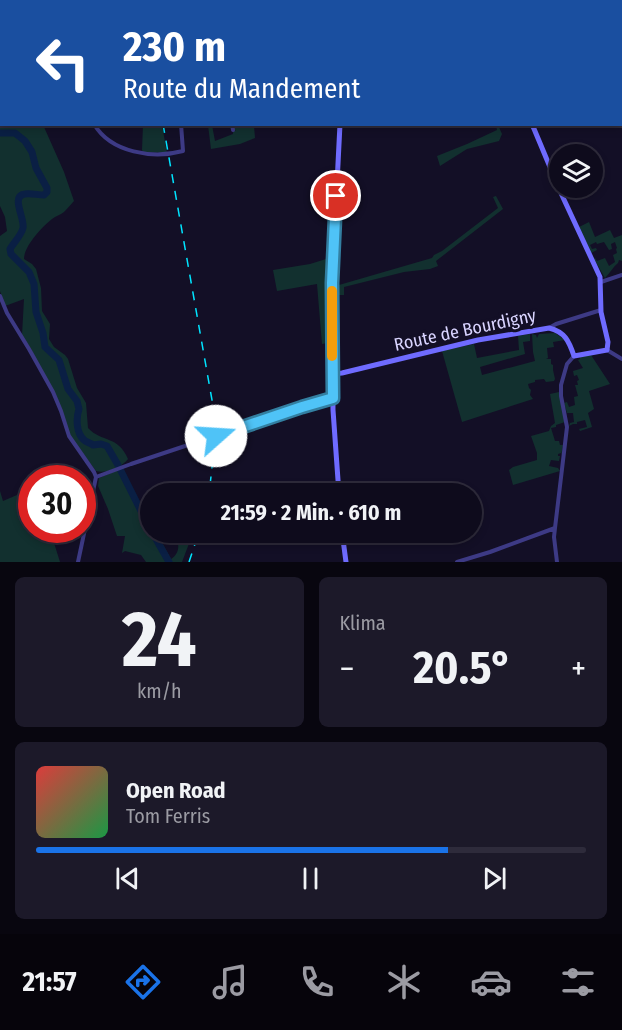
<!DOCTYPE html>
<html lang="de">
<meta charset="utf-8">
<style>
body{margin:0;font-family:"Fira Sans Condensed",sans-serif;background:#1c1929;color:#f1f3f6;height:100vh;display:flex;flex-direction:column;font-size:22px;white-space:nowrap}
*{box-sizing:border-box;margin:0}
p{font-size:20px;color:#9b9ba3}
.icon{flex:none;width:33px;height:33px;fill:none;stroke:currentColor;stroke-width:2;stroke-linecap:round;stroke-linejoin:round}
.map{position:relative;height:562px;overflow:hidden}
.sheet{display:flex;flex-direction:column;gap:15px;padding:15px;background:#08060f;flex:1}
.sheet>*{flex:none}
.hud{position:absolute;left:0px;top:0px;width:622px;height:126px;box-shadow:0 3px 9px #0003,0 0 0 2px #2e2b3b;background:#1a4fa0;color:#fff;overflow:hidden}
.fabs{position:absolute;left:549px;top:144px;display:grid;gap:12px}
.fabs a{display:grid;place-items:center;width:54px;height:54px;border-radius:50%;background:#0e0b1c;box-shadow:0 3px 9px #0003,0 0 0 2px #2e2b3b;font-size:30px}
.speed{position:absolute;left:18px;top:465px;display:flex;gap:12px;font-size:30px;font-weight:700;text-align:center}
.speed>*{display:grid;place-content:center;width:78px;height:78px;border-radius:50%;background:#0e0b1c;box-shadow:0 3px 9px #0003,0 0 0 2px #2e2b3b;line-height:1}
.speed .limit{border:9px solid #d22;background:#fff;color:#111}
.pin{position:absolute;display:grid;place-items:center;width:51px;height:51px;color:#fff;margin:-26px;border:3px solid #fff;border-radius:50%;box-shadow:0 2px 6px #0007}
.me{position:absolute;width:66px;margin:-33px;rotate:71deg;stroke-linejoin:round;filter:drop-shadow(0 0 4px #0008)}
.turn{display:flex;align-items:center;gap:21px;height:126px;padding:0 24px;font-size:27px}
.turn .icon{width:78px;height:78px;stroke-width:2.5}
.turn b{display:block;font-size:42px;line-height:51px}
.big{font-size:45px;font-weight:700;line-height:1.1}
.sheet .card{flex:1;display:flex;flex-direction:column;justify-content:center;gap:9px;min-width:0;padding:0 21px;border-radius:9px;background:#1c1929}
.sheet .dial{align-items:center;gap:0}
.dial b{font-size:78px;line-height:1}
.song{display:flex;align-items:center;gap:18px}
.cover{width:72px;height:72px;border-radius:9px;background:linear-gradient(135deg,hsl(0 70% 55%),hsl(140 70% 35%))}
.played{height:6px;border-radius:3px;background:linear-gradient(90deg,#1a73e8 75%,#2e2b3b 75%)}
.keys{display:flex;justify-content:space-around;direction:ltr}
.heat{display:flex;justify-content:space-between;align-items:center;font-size:33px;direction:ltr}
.sheet .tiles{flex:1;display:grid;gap:15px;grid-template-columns:1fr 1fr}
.card:last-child{grid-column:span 2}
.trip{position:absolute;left:140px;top:483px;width:342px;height:60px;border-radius:30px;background:#0e0b1c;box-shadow:0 3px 9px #0003,0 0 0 2px #2e2b3b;font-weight:700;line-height:60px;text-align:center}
.menu{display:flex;height:96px;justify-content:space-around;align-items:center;background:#06040b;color:#9b9ba3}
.menu .icon{width:42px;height:42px}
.menu .on{color:#1a73e8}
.menu b{font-size:27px;color:#f1f3f6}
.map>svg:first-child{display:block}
.green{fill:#12302f}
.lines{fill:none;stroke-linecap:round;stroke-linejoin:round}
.river{stroke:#0a1f44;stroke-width:7}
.street{stroke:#3d3a85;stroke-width:4}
.secondary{stroke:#6f6bff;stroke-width:5}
.rail{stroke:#00e5ff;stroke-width:1.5;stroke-dasharray:9 8;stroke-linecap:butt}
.route-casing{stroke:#337fa1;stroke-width:15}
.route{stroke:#4fc3f7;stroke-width:10}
.slow{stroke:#f59e0b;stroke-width:10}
.labels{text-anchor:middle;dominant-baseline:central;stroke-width:6;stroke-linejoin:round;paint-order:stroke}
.street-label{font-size:18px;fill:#d9d4ff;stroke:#130f26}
</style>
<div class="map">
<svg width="622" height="562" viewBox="0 0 622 562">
<rect width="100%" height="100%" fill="#130f26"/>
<path class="green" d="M0,0H67L68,1L2,2V124L35,125L37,127H44L64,172L74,201C71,204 68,208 64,212C60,215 56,216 52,219C42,227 24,246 24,259L32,264L36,269L41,288L42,311L50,324L49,339L54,347L65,355L68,359L77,388L86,403L88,428C102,443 118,435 128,459C122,467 106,474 96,471L70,436L66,423L31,349L22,335L24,299L5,306L0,291V236L7,231L5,217L0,206Z
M143,125H162L167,153L143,152L142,150Z
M208,125H212L215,141L233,134V131H236L233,129L232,125H258L254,126L255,138L240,144L211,149Z
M496,125H498L502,134L499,141L467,149L440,166L437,156L467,144L497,130Z
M496,196L503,209L436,261L438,266L430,269L404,272L344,287V295H337L336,285H339L432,258L434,255L442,251L498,208L493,197Z
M589,222L595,237L610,230L614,238L622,235V261L619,260L618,263C613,267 610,273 605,278L594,259L595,258L597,261L605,258L609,266L615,262L613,255L617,253L616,249L617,248L615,242L611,244L612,249L609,250L604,242L597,244L596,242L590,245L592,249L596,248L597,250L591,253L579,227Z
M326,259L327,343L322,344L317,284L277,291L273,270L310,264Z
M555,333L565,340L553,342L554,347L547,348L548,358L546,359H551V364L553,365V370L555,379L554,381L546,382L544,379L535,380V382L528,384L529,388L531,390L530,395L533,399L462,422L442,351L474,344L477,358L519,350L518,336L530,334V341L523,342L525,354L480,367L482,375L535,361L533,352L532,334L536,335L537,338L539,334Z
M591,355L610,384L589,391L594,409L588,413L592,427L580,431L579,429L587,427L585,420L577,422V424H573L569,426L570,423L574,422L573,413H567L564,403L567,402L569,407L575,405L574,397L578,396L575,385H578L577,381L579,380L577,375L574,376L573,371L583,368L578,360L580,359V357Z
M559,392L565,422L556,425V427L551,428L555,441H559L560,445H563L561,456V453L558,454V456H560L559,461L551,460L549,466L558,468L560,471L513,485L509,470L513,467L537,460V453L531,436L549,431L551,426L555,423L550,394Z
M118,470L155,543L166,562H146L141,555L125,551L122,553L125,536H117L108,509L98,486L99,478Z
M31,489L32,530H50L60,562H0V491L3,501Z
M154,533H157L171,559C181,552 179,543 175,533H193L182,562H171Z"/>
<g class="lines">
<path class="river" d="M0,133H15L25,141L32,152L36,168L47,188V192L44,195C38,195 31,193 25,194C10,196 25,218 23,228C21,236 14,242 10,249L11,254L29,272L34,284L36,312L43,333L45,347L59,360L68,389L77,401L79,409C76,418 76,433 84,440C86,442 90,443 93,445L101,444L107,446L118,465
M121,471L150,529
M152,532L169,562"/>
<path class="street" d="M71,0V2
M281,0L282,2
M307,2L312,0
M94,124C111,153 153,159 183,151L181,124
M232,124L233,130
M601,282L622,275
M0,296L7,313L29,349L53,392L61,411L69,436L94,472L96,477
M549,328L556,324L601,310
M607,350L622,359
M96,477L131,464L302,407L333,398
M78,562L96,477
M457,562L490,552L555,528
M557,562L554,537L555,528L567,427L561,396V385L567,364L574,356"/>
<path class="secondary" d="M152,0L153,2
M345,0V2
M488,0L489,2
M332,374L342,373L478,340L549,328C565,332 569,341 574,356L607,350L608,342L601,312L600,277L560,191L532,124
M339,494L333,410L332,283L340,124
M342,532L346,562"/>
<path class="rail" d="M141,0V2
M163,124L212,400L214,450L209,494
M189,562L199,532"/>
</g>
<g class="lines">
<defs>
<path id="route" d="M216,436L302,407L333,398L332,283L336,196"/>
</defs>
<use href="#route" class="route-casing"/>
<use href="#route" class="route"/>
<path class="slow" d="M332,291V356"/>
</g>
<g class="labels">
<g class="street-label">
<text transform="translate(465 330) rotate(-12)">Route de Bourdigny</text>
</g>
</g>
</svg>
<div class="fabs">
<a><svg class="icon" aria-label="layers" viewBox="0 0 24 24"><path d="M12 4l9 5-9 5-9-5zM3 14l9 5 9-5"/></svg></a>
</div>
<div class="speed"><div class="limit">30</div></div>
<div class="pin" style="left:336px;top:196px;background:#d93025"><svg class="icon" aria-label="arrive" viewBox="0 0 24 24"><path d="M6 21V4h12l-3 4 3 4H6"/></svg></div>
<svg class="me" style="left:216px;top:436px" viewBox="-20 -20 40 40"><circle r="19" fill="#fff"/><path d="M0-13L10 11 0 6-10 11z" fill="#4fc3f7"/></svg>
<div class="trip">21:59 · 2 Min. · 610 m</div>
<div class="hud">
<div class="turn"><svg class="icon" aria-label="left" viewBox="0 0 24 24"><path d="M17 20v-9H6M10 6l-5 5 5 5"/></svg><div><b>230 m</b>Route du Mandement</div></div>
</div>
</div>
<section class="sheet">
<div class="tiles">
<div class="card dial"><b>24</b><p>km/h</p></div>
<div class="card"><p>Klima</p>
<div class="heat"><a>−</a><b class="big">20.5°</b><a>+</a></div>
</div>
<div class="card">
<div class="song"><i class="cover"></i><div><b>Open Road</b><p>Tom Ferris</p></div></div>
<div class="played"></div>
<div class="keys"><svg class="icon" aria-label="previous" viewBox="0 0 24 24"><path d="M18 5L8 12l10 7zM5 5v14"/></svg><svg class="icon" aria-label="pause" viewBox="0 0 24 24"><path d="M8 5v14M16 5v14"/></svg><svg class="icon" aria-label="next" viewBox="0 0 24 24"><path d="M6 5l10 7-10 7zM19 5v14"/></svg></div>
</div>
</div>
</section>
<nav class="menu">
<b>21:57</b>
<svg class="icon on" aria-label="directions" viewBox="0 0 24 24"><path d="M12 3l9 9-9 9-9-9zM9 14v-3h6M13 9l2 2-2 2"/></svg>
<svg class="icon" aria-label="music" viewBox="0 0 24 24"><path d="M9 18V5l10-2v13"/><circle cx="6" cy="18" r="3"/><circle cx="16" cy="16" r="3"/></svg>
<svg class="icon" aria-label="phone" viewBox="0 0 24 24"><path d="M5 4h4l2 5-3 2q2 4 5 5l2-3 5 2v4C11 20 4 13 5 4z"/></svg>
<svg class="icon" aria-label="climate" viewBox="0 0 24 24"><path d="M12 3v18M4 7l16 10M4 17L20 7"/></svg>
<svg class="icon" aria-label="car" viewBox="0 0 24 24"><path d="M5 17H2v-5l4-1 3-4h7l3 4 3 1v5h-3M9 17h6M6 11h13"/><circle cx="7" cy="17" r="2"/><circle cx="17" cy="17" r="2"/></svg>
<svg class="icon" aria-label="filters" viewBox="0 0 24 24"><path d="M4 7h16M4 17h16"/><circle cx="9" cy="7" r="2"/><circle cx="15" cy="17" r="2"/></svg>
</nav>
